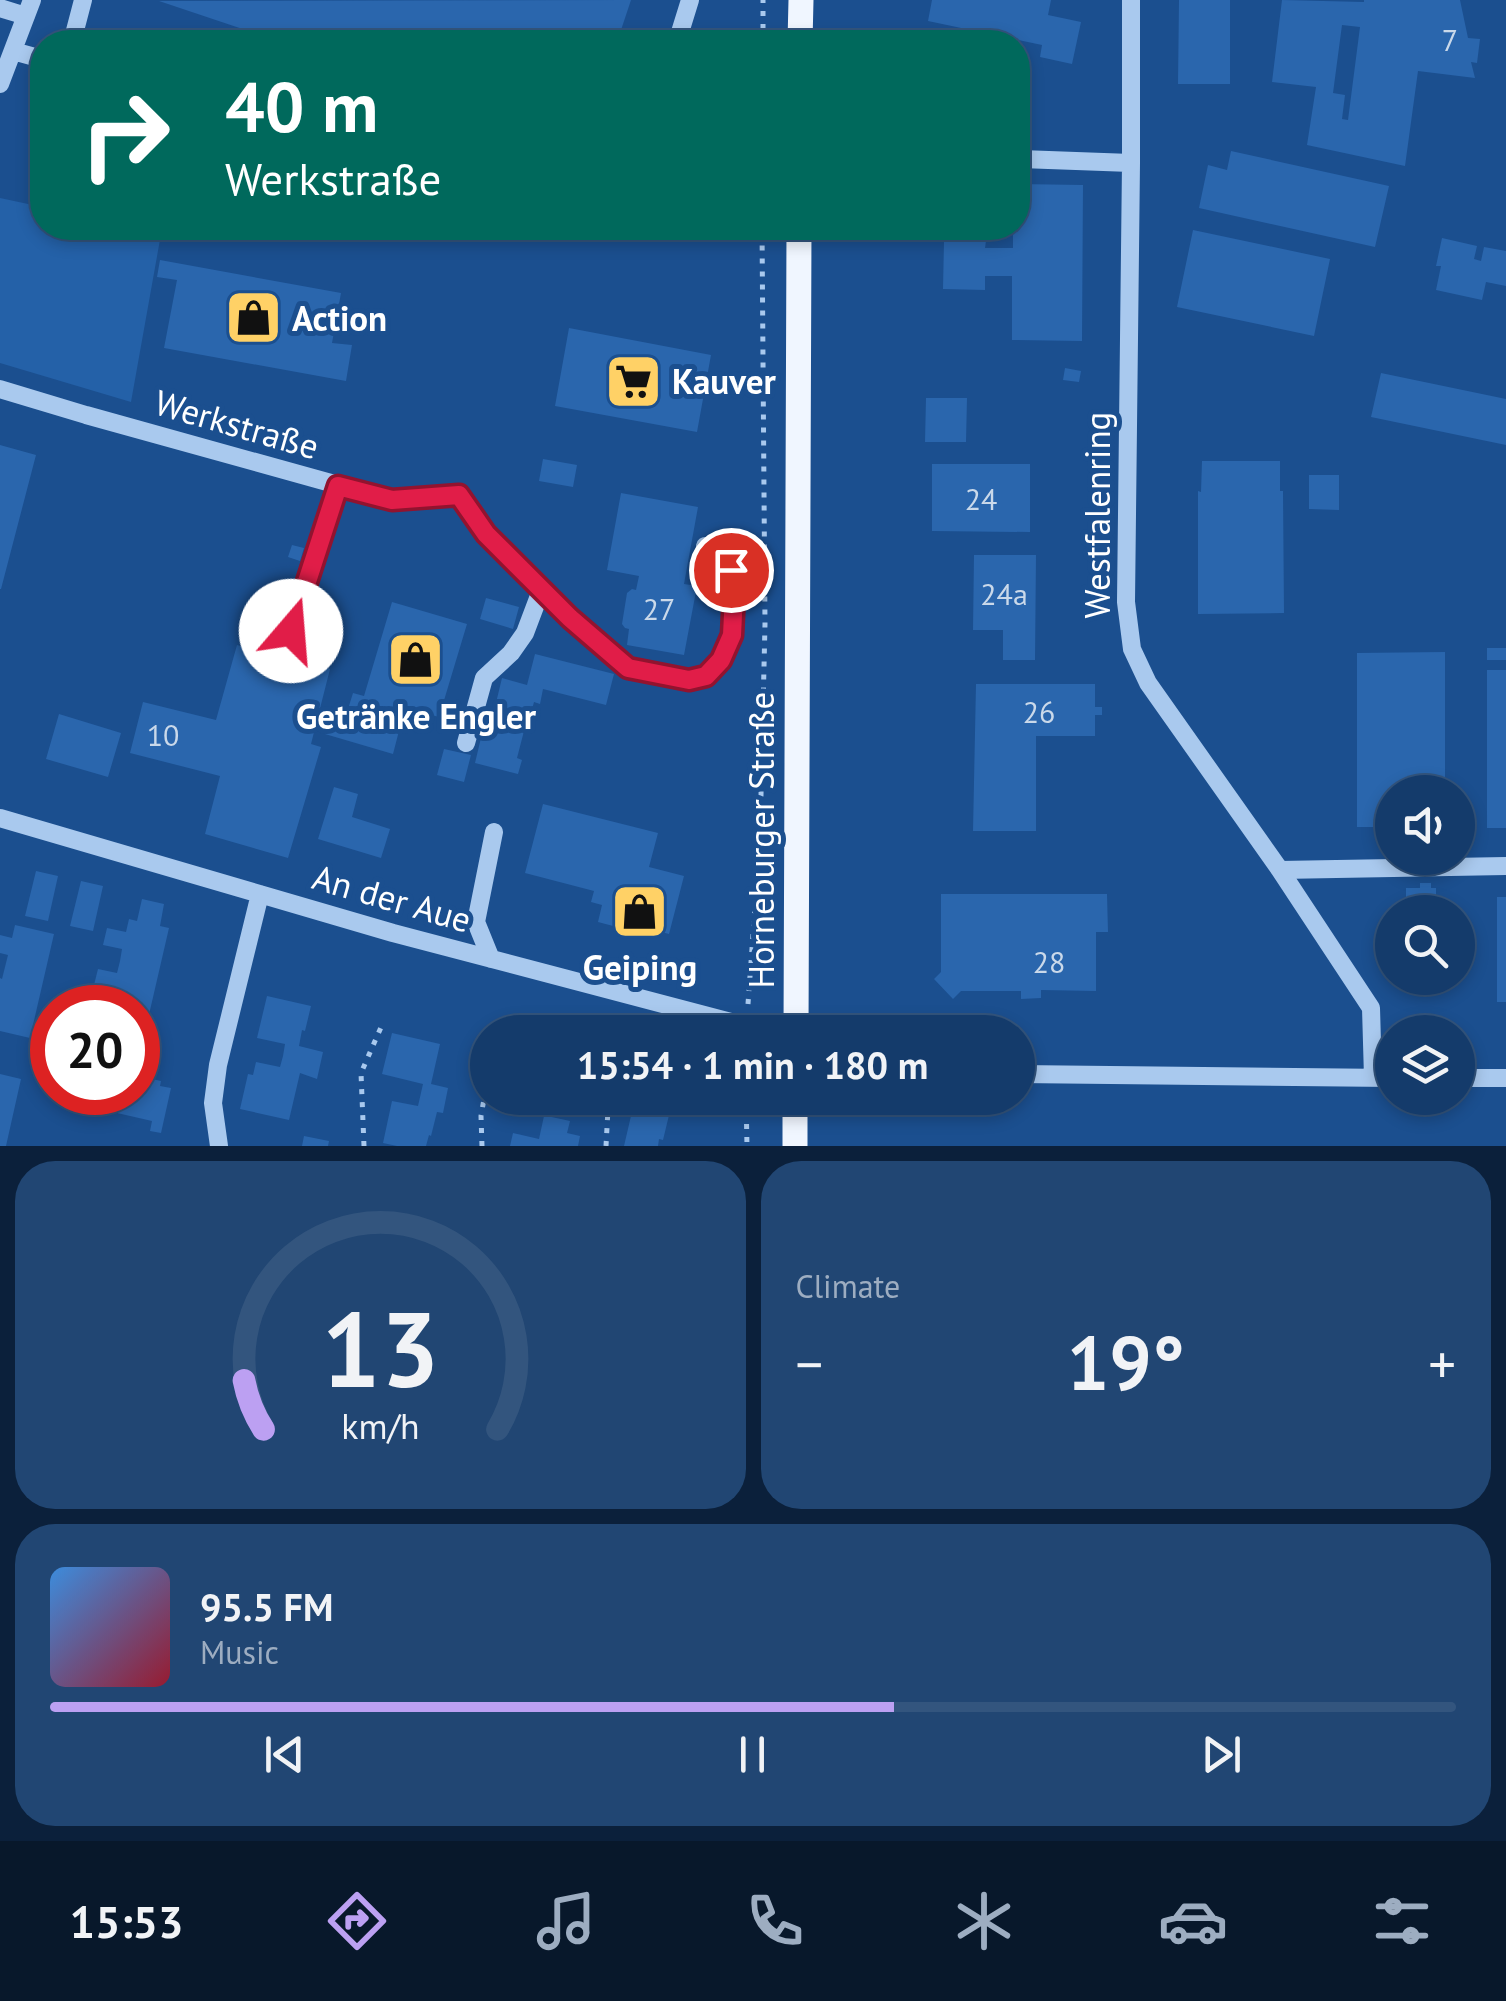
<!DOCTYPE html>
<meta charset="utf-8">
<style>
body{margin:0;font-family:"PT Sans",sans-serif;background:#214673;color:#f1f3f6;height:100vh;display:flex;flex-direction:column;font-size:38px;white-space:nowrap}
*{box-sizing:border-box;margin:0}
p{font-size:32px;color:#9dadc1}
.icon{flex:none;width:55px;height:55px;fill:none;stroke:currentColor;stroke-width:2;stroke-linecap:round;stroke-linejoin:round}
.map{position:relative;height:1146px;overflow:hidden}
.details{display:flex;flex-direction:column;gap:15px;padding:15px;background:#0b203b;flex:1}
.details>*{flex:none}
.hud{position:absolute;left:30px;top:30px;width:1000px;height:210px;border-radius:40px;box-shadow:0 5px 15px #0003,0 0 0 2px #33557e;background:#00695c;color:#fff;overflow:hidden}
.buttons{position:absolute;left:1375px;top:775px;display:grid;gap:20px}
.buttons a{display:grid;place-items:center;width:100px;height:100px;border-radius:50%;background:#143b6b;box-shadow:0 5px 15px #0003,0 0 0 2px #33557e;font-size:50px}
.speed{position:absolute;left:30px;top:985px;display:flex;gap:20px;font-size:50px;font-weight:700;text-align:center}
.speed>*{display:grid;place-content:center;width:130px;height:130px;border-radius:50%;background:#143b6b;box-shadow:0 5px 15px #0003,0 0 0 2px #33557e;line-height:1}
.speed .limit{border:15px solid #d22;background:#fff;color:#111}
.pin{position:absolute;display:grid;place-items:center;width:85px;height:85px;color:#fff;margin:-42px;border:5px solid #fff;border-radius:50%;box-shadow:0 2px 10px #0007}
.me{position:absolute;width:110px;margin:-55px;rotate:18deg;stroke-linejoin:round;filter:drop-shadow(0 0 8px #0008)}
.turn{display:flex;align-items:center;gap:35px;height:210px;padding:0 30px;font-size:45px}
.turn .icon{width:130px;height:130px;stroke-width:2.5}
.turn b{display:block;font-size:70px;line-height:85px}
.big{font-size:75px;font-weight:600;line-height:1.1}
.details .widget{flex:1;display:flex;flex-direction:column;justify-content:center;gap:15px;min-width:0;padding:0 35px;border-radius:40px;background:#214673}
.details .dial{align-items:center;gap:0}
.dial svg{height:260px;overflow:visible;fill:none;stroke:#33557e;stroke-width:7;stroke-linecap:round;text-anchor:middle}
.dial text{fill:#f1f3f6;stroke:none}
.song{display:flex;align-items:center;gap:30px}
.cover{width:120px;height:120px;border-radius:15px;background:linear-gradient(135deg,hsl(210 70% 55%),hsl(350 70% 35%))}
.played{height:10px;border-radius:5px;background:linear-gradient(90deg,#bca0f2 60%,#33557e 60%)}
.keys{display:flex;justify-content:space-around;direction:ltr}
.heat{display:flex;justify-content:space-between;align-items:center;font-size:55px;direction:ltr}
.details .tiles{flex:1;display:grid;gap:15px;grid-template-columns:1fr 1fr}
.widget:last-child{grid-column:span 2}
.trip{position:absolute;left:470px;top:1015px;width:565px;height:100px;border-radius:50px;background:#143b6b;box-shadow:0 5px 15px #0003,0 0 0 2px #33557e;font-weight:600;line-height:100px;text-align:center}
.menu{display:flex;height:160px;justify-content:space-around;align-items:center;background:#08182b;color:#9dadc1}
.menu .icon{width:70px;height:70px}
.menu .current{color:#bca0f2}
.menu b{font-size:45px;color:#f1f3f6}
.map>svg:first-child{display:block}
.green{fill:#2461a8}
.building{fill:#2a66ad;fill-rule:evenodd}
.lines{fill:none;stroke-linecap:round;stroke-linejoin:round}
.path{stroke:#a9c9ee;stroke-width:5;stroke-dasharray:5 8;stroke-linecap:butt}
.minor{stroke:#a9c9ee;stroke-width:18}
.major{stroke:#f0f6ff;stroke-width:25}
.route-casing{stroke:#92132f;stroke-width:25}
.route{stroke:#e11d48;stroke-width:18}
.labels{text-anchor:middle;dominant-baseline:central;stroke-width:10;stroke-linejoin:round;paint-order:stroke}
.number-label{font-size:30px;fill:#cad9ea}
.poi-label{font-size:35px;font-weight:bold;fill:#fff;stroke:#1b4f8f;text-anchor:start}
.street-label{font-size:35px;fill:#fff;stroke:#1b4f8f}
</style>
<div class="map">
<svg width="1506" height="1146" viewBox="0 0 1506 1146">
<rect width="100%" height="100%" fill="#1b4f8f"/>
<path class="green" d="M0,198L42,207V228H133L161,234L131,402L0,363Z"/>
<path class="building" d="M631,0L617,42H281L159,1Z
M932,0H1051L1048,15L1081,22L1072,64L1040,57L1042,45L928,21Z
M1179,0H1230V84H1178Z
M1282,0L1364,2V0H1460L1468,38L1480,39L1477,63L1471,62L1475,78L1418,71L1405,166L1307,145L1316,87L1272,82ZM1342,25L1360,27L1348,120L1342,119L1345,95L1333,93Z
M1231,151L1389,186L1375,247L1199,208L1208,165L1227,170Z
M1018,184L1083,185L1082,341L1012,340V276H985V290L943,289L944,241H986L985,248H1013V228H1018Z
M1193,230L1330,259L1314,336L1177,307Z
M1442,238L1477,246L1474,259L1481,261L1484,247L1506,251V286L1486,282L1482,300L1436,290L1441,266H1436Z
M160,260L341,293L332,343L352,345L346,381L164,348L177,280L157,277Z
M569,328L711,355L697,432L555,406Z
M1065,368L1081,371L1079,382L1063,380Z
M1381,373L1506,399V445L1371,417Z
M926,398H967L966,442H925Z
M0,445L36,455L1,589H0Z
M543,459L577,465L573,487L539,481Z
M1202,461H1280V491H1283L1284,613L1198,614V491L1201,492Z
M932,464H1030V532L932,531Z
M1309,475H1339V510L1309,509Z
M621,493L698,507L684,584L697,586L684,655L627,645L629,629L625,628L622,624L627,593L632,589L636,590L639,576L607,570Z
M292,545L304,548L300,561L288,557Z
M974,555H1036L1035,660H1003V630H973Z
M486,598L519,607L513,629L480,619Z
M392,602L467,624L439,717L402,707L397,726L400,727L393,754L325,734L334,705L348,709L353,693L364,696Z
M237,645L330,669L311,744L321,747L288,858L205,834L220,776L130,753L143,702L216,720Z
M1487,648H1506V660H1487Z
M1445,652V792H1392V827H1357V653Z
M535,654L614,674L606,705L543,689L540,704L534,702L526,732L524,731L517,758L522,760L518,774L475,763L485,721L490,722L487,716L488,709L495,707L502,678L527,685Z
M1487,670H1506V828H1487Z
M976,684H1095V707H1102V715H1095V736H1036V831H973Z
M59,714L121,733L108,777L46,759Z
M444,749L471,755L464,782L437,775Z
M334,787L358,794L352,817L390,829L381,858L318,839Z
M543,804L658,833L649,867L684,876L669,934L634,925L632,931L598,922L602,905L591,902L594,891L525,873Z
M36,871L58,876L48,921L25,916Z
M81,881L103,886L93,931L70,926Z
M1420,883H1431V888H1436V904H1432L1431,912H1419V904H1406V888H1420Z
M941,894H1107L1108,932H1096V991L1041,990V998L1021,999V991H961L953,999L934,979L941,972Z
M1497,897H1506V1002H1497Z
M142,899L164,904L160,926L169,928L145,1032L138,1030V1008H109L113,990L94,985L98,969L117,973L120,961L122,949L103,945L107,928L126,932L129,919L137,921Z
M15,925L54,934L30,1038L0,1031V978L2,979L8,955L0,953V935L12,938Z
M267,996L311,1006L305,1031L302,1030L299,1046L323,1052L317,1079L300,1073L289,1120L240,1109L248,1074L253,1075L256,1062L280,1067L283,1056L285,1044L257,1038Z
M392,1033L440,1044L431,1084L448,1088L443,1113L437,1112L431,1136L429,1135L426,1146H397L383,1143L392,1101L418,1106L423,1084L382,1074Z
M138,1055L152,1058L148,1078L161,1081L160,1086L171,1088L161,1133L150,1131L152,1121L69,1102L71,1092H138Z
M0,1074L21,1079L6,1146H0Z
M505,1098H552L547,1116L570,1121L567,1133L580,1136L578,1146H510L513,1133L539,1139L544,1116L503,1107Z
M596,1098H609L608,1107L595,1105Z
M634,1103L670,1111L663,1140L659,1139L658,1146H624Z
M304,1136L329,1141L328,1146H302Z"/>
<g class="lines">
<path class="path" d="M763,42V0
M748,1004L760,838L765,624L762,228
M746,1098L747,1146
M364,1146L361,1073L382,1025
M482,1146L481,1116L488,1076
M606,1146L608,1109"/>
<path class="minor" d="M1131,0V163L1126,602L1132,649L1148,683L1280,870L1371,1008L1373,1077
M0,8L26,16
M72,42L83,0
M677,42L690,0
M13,51L42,59
M0,84L32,0
M1018,161L1021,159L1131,163
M0,389L86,415L392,500L459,495L485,534L570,618L628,668L689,680L707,676L721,659L732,635L734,593L731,570L719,548L705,546
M291,631L338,486
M466,743L484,678L511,653L525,633L542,588
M0,818L393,933L769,1032
M1280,870L1506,866
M491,959L476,922L494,832
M1018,1074L1392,1078
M1458,1078H1506
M219,1146L213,1103L218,1065L260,894"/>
<path class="major" d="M800,42L801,0
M796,1032L799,228
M795,1146V1098"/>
</g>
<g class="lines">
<defs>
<path id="route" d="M291,631L338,486L392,500L459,495L486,534L570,618L628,668L689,680L706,676L721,660L732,635L734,594L731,570"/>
</defs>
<use href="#route" class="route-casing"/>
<use href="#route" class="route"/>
</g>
<defs>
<symbol id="shop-square" viewBox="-11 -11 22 22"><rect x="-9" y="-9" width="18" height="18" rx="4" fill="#ffd166" stroke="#1b4f8f"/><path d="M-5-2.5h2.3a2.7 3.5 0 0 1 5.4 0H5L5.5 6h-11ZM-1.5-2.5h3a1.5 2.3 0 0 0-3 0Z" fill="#111"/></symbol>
<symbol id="supermarket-square" viewBox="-11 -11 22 22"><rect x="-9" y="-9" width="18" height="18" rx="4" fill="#ffd166" stroke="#1b4f8f"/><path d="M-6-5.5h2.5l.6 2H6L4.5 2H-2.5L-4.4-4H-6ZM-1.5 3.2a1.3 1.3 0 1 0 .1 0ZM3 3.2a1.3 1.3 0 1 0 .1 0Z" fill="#111"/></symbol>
</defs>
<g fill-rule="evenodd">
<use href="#shop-square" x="222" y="286" width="63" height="63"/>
<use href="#supermarket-square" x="602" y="350" width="63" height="63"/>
<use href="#shop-square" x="384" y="628" width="63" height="63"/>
<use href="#shop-square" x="608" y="880" width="63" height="63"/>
</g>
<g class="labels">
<g class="number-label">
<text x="1450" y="39">7</text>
<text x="981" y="498">24</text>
<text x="1004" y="593">24a</text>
<text x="659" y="608">27</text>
<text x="1039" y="711">26</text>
<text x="163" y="734">10</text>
<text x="1049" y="961">28</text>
</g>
<g class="poi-label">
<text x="292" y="318">Action</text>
<text x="672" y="381">Kauver</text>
<text x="416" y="716" text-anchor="middle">Getränke Engler</text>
<text x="640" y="967" text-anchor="middle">Geiping</text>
</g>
<g class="street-label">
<text transform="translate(237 424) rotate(16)">Werkstraße</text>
<text transform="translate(1097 515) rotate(-90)">Westfalenring</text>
<text transform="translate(761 840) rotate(-90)">Horneburger Straße</text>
<text transform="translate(392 898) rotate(16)">An der Aue</text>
</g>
</g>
</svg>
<div class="buttons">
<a><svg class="icon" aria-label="sound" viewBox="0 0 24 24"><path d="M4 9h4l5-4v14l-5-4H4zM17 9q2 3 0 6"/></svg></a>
<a><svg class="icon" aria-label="search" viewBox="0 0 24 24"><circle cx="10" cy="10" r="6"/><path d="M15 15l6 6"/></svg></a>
<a><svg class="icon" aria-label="layers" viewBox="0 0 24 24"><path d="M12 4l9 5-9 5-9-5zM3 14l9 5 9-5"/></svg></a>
</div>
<div class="speed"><div class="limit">20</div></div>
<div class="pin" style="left:731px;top:570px;background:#d93025"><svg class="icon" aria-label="arrive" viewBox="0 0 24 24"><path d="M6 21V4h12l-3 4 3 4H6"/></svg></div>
<svg class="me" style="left:291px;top:631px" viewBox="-20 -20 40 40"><circle r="19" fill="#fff"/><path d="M0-13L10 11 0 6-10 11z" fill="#e11d48"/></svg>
<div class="trip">15:54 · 1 min · 180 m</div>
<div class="hud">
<div class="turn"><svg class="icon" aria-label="right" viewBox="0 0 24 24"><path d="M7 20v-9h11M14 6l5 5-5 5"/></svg><div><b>40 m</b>Werkstraße</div></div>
</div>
</div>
<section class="details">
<div class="tiles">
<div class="widget dial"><svg viewBox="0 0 100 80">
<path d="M14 69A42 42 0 1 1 86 69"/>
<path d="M14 69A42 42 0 0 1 8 54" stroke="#bca0f2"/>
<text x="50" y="56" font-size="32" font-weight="700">13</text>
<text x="50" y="72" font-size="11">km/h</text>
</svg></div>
<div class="widget"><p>Climate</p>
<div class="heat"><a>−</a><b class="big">19°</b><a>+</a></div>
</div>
<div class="widget">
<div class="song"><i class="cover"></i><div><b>95.5 FM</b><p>Music</p></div></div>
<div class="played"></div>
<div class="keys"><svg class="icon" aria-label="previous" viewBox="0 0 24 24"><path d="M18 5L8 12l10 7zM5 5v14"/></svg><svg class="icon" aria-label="pause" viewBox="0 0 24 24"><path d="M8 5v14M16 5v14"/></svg><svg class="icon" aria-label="next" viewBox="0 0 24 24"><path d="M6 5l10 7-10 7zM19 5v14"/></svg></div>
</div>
</div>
</section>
<nav class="menu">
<b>15:53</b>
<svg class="icon current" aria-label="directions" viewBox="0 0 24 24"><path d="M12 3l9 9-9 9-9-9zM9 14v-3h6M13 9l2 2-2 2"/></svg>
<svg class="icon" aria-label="music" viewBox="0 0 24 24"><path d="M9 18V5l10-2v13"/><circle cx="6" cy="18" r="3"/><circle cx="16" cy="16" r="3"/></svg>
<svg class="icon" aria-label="phone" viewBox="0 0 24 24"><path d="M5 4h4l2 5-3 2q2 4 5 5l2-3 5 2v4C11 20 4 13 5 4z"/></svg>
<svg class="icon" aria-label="climate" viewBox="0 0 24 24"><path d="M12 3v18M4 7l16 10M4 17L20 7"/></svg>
<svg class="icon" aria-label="car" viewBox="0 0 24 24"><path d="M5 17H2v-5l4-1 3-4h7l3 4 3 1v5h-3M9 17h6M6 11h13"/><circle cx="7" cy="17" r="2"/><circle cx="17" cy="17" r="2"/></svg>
<svg class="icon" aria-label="filters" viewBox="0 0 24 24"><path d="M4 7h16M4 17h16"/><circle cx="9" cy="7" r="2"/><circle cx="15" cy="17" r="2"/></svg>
</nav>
